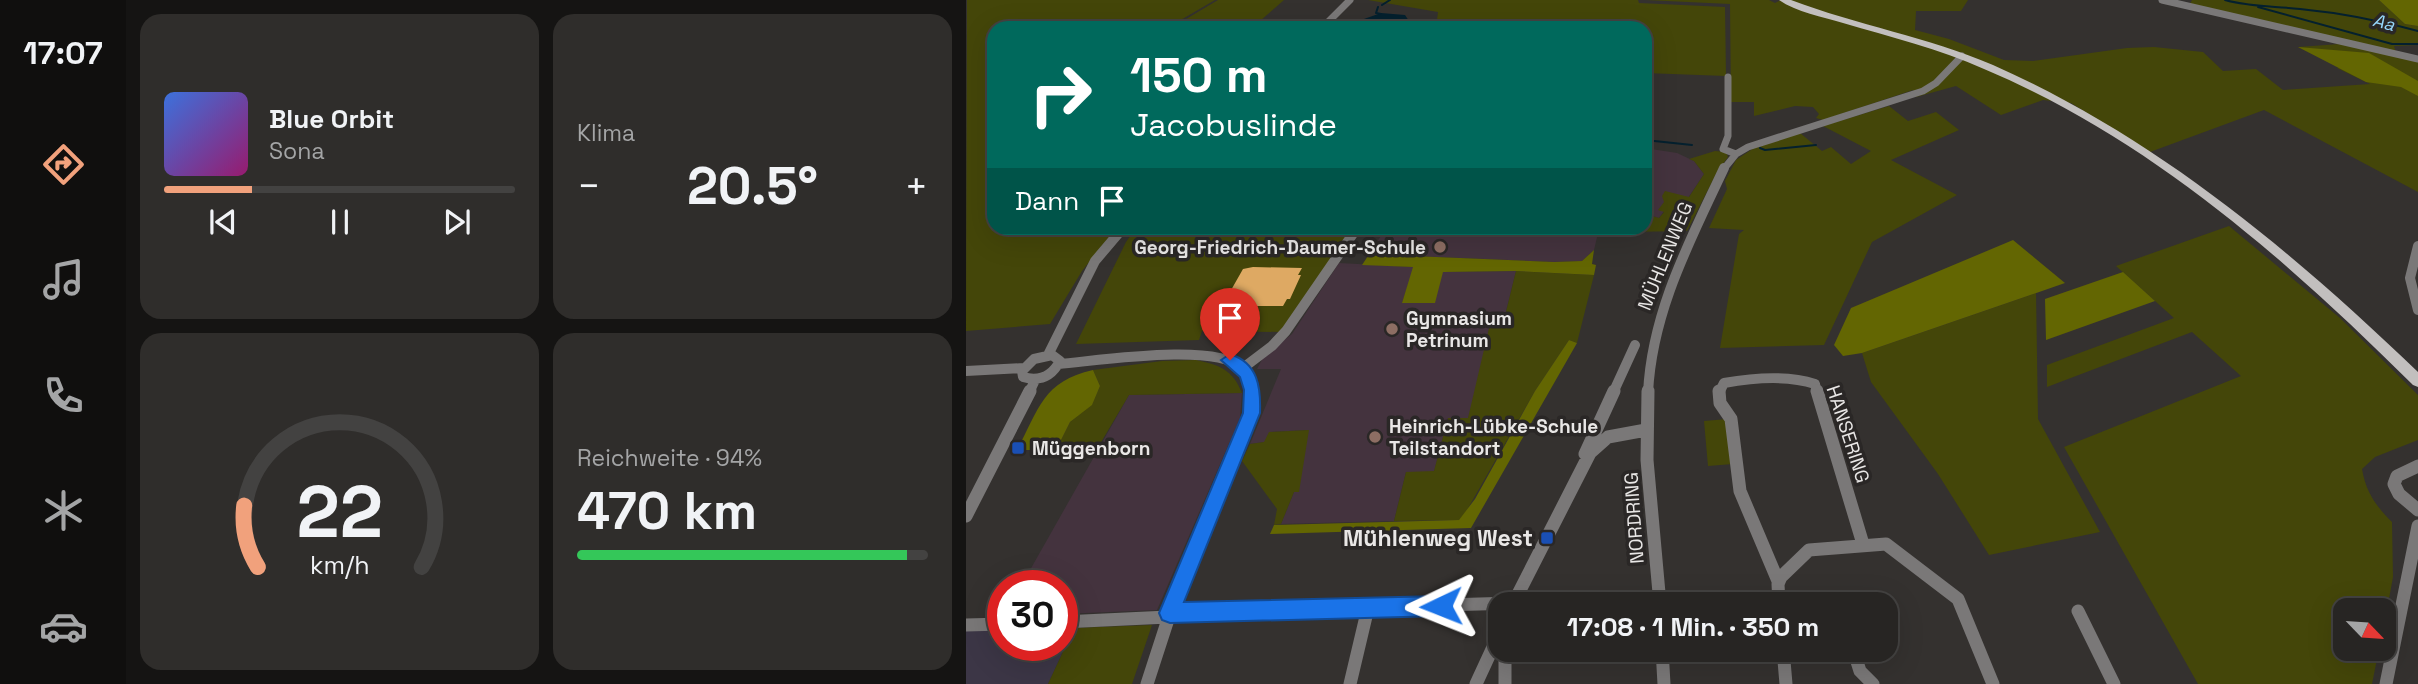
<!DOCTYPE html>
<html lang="de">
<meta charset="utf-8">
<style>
body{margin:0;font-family:"Space Grotesk",sans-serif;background:#2f2d2b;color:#f1f3f6;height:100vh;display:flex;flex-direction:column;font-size:26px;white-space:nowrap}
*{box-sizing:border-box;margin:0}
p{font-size:23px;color:#a4a5a6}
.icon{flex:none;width:38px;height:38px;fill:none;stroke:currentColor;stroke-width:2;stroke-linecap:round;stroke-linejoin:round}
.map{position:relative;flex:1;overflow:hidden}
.panel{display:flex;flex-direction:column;gap:14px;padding:14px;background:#151413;width:840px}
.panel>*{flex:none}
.hud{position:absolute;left:21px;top:21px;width:665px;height:214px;border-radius:21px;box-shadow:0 7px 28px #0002,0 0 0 2px #434241;background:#00695c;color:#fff;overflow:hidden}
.needle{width:46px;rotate:115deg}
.controls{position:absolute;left:1367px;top:598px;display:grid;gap:14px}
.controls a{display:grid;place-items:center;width:63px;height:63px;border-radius:14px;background:#272523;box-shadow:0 7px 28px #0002,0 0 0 2px #434241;font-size:35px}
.speed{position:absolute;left:21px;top:570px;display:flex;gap:14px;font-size:35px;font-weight:700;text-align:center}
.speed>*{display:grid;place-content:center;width:91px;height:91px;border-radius:50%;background:#272523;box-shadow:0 7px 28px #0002,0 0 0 2px #434241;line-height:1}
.speed .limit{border:10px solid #d22;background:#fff;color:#111}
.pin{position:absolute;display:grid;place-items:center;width:60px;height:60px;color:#fff;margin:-72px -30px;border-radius:50% 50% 50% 0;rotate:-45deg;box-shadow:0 0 7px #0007}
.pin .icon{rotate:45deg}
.me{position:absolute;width:77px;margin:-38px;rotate:268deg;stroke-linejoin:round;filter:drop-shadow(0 0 5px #0008)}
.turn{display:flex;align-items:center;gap:24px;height:147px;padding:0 28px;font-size:32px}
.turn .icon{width:91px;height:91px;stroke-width:2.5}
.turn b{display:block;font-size:49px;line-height:60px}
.then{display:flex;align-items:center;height:66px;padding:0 28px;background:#0003;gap:14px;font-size:26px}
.big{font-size:52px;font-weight:700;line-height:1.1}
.panel .tile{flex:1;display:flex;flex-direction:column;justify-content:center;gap:10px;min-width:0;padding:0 24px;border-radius:21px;background:#2f2d2b}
.panel .dial{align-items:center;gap:0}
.dial svg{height:182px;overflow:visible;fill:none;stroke:#434241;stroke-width:7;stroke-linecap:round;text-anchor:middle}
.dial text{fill:#f1f3f6;stroke:none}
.song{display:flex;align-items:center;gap:21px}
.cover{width:84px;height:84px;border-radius:10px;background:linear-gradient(135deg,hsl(220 70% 55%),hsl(320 70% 35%))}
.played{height:7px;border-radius:4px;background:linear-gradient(90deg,#f1a17c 25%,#434241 25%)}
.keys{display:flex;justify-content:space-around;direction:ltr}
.heat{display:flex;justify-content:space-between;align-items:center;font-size:38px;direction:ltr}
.charge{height:10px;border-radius:5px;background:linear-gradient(90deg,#34c759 94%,#434241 0)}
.panel .tiles{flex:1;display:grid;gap:14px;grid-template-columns:repeat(2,1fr)}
.trip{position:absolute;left:522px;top:592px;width:410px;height:70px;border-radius:21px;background:#272523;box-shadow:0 7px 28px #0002,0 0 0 2px #434241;font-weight:700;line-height:70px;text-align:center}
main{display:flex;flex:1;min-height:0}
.menu{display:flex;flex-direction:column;width:126px;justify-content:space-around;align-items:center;background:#100f0e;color:#a4a5a6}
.menu .icon{width:49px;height:49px}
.menu .selected{color:#f1a17c}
.menu b{font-size:32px;color:#f1f3f6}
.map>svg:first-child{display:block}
.commercial{fill:#3c3646}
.education{fill:#44333e}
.green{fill:#444609}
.forest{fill:#636602}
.water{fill:#04202e}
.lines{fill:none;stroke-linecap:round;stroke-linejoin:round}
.stream{stroke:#04202e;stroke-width:2}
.building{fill:#dea963}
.minor-far2{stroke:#7a7878;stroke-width:7}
.minor-far1{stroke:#7a7878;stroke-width:10}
.minor{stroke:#7a7878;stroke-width:13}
.major{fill:#c2bfbe;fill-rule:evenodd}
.route{fill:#1a73e8;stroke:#114b97;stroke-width:2}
.education-dot{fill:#8d6e63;stroke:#2a2726;stroke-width:2.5}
.transit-dot{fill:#1a4fb4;stroke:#2a2726;stroke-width:2.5}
.labels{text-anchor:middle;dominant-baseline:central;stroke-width:7;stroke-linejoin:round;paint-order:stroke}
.far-water-label{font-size:18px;font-style:italic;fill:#96d6fa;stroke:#2a2726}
.poi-label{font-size:19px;font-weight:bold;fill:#e9e7e6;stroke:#2a2726;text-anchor:start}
.street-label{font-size:19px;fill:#e9e7e6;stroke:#2a2726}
.near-poi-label{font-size:23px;font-weight:bold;fill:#e9e7e6;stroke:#2a2726;text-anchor:end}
</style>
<main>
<nav class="menu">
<b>17:07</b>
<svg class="icon selected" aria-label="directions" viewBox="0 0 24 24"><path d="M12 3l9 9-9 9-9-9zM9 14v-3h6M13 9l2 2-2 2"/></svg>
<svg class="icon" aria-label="music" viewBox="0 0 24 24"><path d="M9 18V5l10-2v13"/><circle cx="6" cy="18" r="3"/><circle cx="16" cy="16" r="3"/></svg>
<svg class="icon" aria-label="phone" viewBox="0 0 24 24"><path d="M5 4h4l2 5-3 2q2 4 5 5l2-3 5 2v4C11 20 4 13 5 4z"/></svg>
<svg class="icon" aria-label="climate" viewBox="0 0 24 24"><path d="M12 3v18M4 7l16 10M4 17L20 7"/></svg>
<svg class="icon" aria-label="car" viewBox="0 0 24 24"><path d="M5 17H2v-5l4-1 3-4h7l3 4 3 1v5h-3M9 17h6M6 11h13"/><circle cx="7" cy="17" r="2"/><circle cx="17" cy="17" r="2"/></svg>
</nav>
<section class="panel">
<div class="tiles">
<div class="tile">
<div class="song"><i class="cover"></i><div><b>Blue Orbit</b><p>Sona</p></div></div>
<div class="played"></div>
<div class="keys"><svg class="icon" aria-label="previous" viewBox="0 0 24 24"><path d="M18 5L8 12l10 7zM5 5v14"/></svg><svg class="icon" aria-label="pause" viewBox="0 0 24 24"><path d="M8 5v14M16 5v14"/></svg><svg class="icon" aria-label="next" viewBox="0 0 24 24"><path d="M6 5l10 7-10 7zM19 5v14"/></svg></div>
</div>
<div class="tile"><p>Klima</p>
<div class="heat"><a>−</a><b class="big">20.5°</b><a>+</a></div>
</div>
<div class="tile dial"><svg viewBox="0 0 100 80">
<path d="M14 69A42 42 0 1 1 86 69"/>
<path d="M14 69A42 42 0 0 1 8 42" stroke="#f1a17c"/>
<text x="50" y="56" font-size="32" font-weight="700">22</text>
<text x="50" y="72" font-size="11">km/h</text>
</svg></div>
<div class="tile"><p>Reichweite · 94%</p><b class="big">470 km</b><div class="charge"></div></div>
</div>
</section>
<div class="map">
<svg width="1452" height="684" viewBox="0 0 1452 684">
<rect width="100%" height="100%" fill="#34312f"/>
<path class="commercial" d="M96,628H108L82,684H0V630L37,629V646H96Z"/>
<path class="education" d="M685,149L711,153L728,161L738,174L722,198L699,202L693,210L698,211L693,218L679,214V150Z
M420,228H662L659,232L632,233L628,250L616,261L588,262L445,256L441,251L402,256Z
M373,263L448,267L436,303L477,272L550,271L537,324L502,418H482L468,472H440L428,521L315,524L328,492L342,430L304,432L299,442L284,444L315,369H291L298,356L326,334Z
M276,393L274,418L191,610L96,614V586H55L163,395Z"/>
<path class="green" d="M1,0H249L201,28H28V228H150L116,271L84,324L0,331Z
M252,0H318L286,28H205Z
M402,0H672L673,3L759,7L760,76L679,73V28H470L472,12Z
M679,0H803L809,3L815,0H1002L995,11H950L949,30L983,39L1038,60L1067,61L1161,48L1188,47L1237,52L1257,71L1290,69L1317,90L1404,84L1371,68L1375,67L1332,47L1374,44L1452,60V192L1298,110L1184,152L1105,103L1077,100L1035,115L990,86L950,97L947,90L857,120L850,118L853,114L847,107L829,106L788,116V102H765L764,4Z
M1226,0H1413L1439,24L1452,26V45L1428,46L1430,53L1224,4Z
M923,106L942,121L970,112L993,130L925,160L991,195L906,242L858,345L754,348L773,234L778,230L743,228L761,189L759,181L770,160L788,148L834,133L856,151L865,147L885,164L905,151L857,126Z
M749,151L760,152L762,157L751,172L721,231L659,232L662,228H679V214L693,218L698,212L692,210L698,202L696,196L699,191L723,197L738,174L728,161L723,159Z
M1263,226L1374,318L1452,395V440L1409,457L1396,469C1400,492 1409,505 1426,522L1427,577L1418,626V611H1379V649H1413L1406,684H1232L1098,447L1275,376L1226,332L1081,387V365L1208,318L1150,266Z
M170,228H387L314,332L236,331L233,340L110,344L160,242Z
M550,271L628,275L611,343L603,340L569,391L497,517L493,520L428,521L440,472L468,471L482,418H502L524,324H537Z
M1070,293L1072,419L1134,532L1023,555L972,474L905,382L896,353Z
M230,360C254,365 267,370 276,393L163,395L131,449L90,450L104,422L126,404L134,386L127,370L196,361Z
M761,419L767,464L742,466L738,421Z
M343,430L333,492H328L315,524L308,525L311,509L276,461L284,444L298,442L303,432Z
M186,625L166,684H82L108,628Z"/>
<path class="forest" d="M1413,0H1452V26L1439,24Z
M1332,47L1403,53L1452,81V96L1435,87L1400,82Z
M1047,240L1099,283L896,353L877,356L868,345L885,308Z
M628,250L626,264L630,265L628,275L550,271L477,272L469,303H436L447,267L396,265L402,256L441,251H446V256L588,262L616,261Z
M1157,272L1189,301L1080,340L1079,299Z
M603,340L611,343L505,528L304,534L308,525L493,520L509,499L569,391Z
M127,370L134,386L126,405L104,422L90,450H51C73,409 77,381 127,370Z"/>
<path class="water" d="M415,13L439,15L443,21L440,28H389L398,19Z"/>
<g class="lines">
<path class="stream" d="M1259,0C1284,7 1308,6 1334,9C1375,13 1412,20 1452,31
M416,5L424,0
M412,7L410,13L415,14
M1292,7L1426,44H1452
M679,140L726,145
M794,148L799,150L850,145"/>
</g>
<path class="building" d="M287,267L336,268L332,275H335L324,299H321L317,306H256L277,269Z"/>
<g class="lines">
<path class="minor-far2" d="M1196,0L1452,59
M356,28L384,0
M762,77V136L757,149L770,154
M757,170L770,154L782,147L957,91L970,83L996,56"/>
<path class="minor-far1" d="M1452,246L1444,278L1452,310
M82,355L129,261L157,228
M86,355L94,361C86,376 74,382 57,377L56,371L68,359Z
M93,364C131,361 250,342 276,368C283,375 285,383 286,393
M277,368L306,346L320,331L391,228
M0,371L58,368
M63,393L69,380
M647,393L669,345
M682,393C686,311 724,241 758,168
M753,393L758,383C786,378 822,375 849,384L851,393"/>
<path class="minor" d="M682,391L681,460L694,604
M753,391L754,403L765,419L774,491L812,581
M851,391L897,544
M619,454L648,391
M1452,466L1431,476L1428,484L1433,494L1452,510
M0,516L64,391
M547,604L624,453L642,437L680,430
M749,604L812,598
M813,604L812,584L815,577L843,550L920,544L992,599L1027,684
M1112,611L1148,684
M204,613L548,603
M96,622L202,617
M0,625L37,624
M539,649V684
M696,649L698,684
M817,649L820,684
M887,649L894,671L907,684
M181,684L207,604L281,426L287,399L286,391
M384,684L402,608
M510,684L534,632
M1420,684L1452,526"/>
<path class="major" d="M813,0H825C891,25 962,37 1027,65C1189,137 1325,250 1452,372V387L1447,385C1321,260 1184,139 1018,69C973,49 925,37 877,23C857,17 830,12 813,0Z"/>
</g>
<path class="route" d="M264,354C292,363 295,387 294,413L218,602L475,596L482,599L485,606L482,613L475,616L204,623L196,620L193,613L277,413L278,390L274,377L255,360Z"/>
<g class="education-dot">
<circle cx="474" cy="247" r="7"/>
<circle cx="426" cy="329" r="7"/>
<circle cx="409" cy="437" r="7"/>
</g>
<g class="transit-dot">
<rect x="45" y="441" width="14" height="14" rx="3.5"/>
<rect x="574" y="531" width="14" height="14" rx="3.5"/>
</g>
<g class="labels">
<g class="far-water-label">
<text transform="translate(1418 22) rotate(15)">Aa</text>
</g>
<g class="poi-label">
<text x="460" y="247" text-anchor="end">Georg-Friedrich-Daumer-Schule</text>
<text x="440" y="318">Gymnasium<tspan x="440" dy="22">Petrinum</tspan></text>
<text x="423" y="426">Heinrich-Lübke-Schule<tspan x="423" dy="22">Teilstandort</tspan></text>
<text x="66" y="448">Müggenborn</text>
</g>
<g class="street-label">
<text transform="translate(699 256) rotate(-68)">MÜHLENWEG</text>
<text transform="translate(882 434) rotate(72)">HANSERING</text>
<text transform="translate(668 518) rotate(-94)">NORDRING</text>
</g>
<g class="near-poi-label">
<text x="567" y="538">Mühlenweg West</text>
</g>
</g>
</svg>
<div class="controls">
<a><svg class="needle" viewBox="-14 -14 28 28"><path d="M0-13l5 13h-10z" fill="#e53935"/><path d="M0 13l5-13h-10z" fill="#a4a5a6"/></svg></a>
</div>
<div class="speed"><div class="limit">30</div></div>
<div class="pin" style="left:264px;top:360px;background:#d93025"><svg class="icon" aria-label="arrive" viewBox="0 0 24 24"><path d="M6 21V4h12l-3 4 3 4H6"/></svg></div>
<svg class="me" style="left:475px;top:606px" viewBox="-20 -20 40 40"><path d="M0-17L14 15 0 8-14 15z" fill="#1a73e8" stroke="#fff" stroke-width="4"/></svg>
<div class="trip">17:08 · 1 Min. · 350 m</div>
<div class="hud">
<div class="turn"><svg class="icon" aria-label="right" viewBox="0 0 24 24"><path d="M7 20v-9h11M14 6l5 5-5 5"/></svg><div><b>150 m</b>Jacobuslinde</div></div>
<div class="then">Dann<svg class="icon" aria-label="arrive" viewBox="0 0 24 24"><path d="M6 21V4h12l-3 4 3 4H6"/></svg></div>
</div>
</div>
</main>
